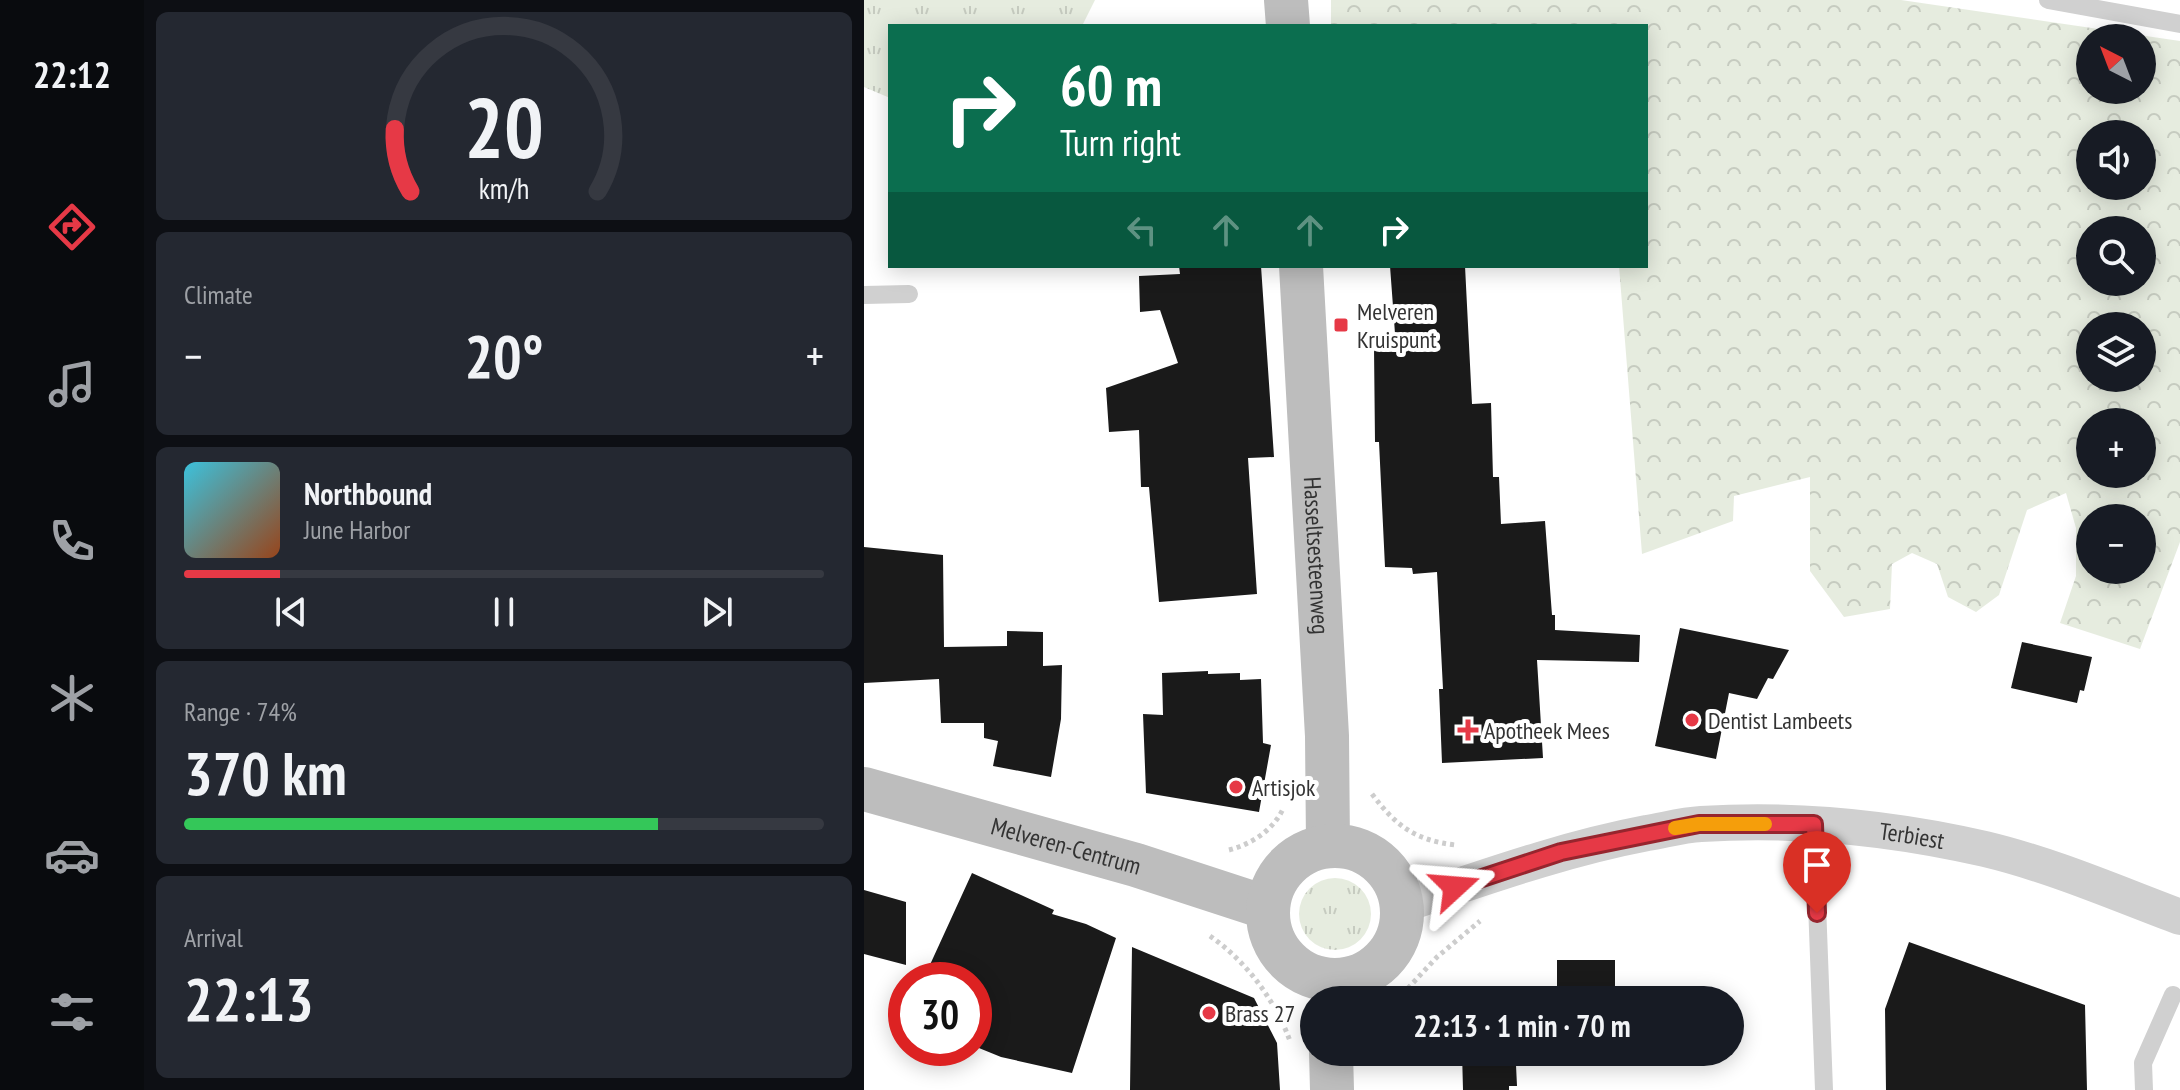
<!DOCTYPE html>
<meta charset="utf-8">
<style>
body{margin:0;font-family:"PT Sans Narrow",sans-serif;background:#242831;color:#f1f3f6;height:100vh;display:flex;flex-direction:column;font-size:30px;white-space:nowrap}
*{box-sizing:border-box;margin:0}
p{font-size:26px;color:#9ea1a6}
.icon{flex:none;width:44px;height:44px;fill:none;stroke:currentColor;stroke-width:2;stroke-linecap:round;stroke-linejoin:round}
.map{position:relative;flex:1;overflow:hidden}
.panel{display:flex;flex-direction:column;gap:12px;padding:12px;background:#0d0f14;width:720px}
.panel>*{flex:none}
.banner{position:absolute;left:24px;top:24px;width:760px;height:244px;border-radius:0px;box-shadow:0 4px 20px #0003;background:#0b6e4f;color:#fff;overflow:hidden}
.needle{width:52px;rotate:318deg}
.buttons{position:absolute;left:1212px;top:24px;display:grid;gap:16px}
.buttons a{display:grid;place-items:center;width:80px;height:80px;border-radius:50%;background:#171b24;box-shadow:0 4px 20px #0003;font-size:40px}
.speed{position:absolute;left:24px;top:962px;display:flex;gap:16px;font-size:40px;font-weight:700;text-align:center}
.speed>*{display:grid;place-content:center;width:104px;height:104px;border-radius:50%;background:#171b24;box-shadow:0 4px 20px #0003;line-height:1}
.speed .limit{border:12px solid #d22;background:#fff;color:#111}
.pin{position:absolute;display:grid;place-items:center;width:68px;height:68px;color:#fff;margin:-82px -34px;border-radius:50% 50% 50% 0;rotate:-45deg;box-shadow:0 0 8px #0007}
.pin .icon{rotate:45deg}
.me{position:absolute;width:88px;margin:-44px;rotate:71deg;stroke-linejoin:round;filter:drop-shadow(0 0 6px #0008)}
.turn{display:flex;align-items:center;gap:28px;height:168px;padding:0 40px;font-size:36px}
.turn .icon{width:104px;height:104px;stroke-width:2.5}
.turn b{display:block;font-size:56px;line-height:68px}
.lanes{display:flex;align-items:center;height:76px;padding:0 40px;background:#0003;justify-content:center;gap:40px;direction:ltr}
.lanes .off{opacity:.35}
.big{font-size:60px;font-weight:800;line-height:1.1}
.panel .card{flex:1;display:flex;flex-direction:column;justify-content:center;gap:12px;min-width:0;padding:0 28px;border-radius:12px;background:#242831}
.panel .dial{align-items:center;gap:0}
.dial svg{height:208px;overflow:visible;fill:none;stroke:#363941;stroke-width:7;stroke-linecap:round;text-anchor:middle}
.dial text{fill:#f1f3f6;stroke:none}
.song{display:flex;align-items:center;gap:24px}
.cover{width:96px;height:96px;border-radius:12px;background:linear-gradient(135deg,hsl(190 70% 55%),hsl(20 70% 35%))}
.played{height:8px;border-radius:4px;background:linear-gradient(90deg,#e63946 15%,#363941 15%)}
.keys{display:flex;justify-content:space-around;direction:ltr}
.heat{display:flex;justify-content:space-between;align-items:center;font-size:44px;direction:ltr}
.charge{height:12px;border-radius:6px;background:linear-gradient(90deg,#34c759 74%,#363941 0)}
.trip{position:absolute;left:436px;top:986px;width:444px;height:80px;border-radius:40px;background:#171b24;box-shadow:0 4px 20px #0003;font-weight:800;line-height:80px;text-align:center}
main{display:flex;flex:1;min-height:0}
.menu{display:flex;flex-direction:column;width:144px;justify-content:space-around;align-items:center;background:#090b0e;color:#9ea1a6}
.menu .icon{width:56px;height:56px}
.menu .on{color:#e63946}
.menu b{font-size:36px;color:#f1f3f6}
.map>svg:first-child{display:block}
.grass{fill:url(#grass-tufts)}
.forest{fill:url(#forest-crowns);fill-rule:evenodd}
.building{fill:#1a1a1a}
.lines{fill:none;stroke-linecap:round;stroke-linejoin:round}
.path{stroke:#cdcdcd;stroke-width:5;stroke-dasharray:4 4;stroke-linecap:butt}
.service{stroke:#d0d0d0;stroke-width:18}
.minor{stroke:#d0d0d0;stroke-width:36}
.secondary{stroke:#bdbdbd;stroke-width:44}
.route-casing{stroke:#96252e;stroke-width:20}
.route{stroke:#e63946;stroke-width:14}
.slow{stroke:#f59e0b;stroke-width:14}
.poi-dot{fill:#e63946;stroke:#fff;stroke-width:3}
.labels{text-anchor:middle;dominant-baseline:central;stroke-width:8;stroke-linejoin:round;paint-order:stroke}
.poi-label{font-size:24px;fill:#333;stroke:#fff;text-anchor:start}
.street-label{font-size:24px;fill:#333;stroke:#fff}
</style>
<main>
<nav class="menu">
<b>22:12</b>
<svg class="icon on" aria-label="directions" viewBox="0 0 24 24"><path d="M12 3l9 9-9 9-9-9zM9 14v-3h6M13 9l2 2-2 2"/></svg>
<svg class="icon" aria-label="music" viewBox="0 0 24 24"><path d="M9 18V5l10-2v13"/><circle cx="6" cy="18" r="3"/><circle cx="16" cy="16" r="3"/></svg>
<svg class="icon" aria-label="phone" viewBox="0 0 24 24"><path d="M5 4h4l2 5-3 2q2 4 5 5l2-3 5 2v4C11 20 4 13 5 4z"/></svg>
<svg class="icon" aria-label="climate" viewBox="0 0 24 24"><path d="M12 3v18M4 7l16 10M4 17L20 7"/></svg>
<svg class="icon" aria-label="car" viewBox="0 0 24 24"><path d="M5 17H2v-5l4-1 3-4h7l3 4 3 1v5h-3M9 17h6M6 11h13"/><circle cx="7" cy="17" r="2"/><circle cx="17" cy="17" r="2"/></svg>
<svg class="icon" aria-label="filters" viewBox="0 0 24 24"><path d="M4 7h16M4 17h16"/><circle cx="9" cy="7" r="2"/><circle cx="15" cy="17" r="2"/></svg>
</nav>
<section class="panel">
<div class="card dial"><svg viewBox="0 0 100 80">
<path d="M14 69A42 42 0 1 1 86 69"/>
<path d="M14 69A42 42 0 0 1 8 45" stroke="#e63946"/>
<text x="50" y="56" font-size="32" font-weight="700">20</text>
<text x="50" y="72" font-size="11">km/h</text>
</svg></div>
<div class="card"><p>Climate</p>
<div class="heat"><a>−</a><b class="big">20°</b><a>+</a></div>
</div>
<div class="card">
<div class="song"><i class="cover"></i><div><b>Northbound</b><p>June Harbor</p></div></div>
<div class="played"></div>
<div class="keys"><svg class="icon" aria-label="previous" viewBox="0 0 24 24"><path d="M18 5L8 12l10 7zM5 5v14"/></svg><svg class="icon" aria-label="pause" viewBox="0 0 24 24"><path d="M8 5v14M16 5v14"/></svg><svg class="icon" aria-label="next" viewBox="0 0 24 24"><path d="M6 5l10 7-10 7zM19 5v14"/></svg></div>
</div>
<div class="card"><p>Range · 74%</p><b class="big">370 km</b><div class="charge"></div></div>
<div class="card"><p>Arrival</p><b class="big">22:13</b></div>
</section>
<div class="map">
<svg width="1316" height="1090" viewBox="0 0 1316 1090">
<defs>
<pattern id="grass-tufts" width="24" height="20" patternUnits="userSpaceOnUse" patternTransform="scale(2)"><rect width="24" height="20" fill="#e6ecdf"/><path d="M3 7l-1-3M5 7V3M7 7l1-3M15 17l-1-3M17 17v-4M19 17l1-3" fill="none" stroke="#c6cbc0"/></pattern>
<pattern id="forest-crowns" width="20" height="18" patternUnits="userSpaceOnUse" patternTransform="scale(2)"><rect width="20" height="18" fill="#e6ecdf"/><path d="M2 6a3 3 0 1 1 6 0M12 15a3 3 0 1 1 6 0" fill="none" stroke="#c6cbc0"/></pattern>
</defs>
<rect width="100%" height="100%" fill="#fff"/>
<path class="grass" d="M0,0H231L218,26H26V98L0,87Z
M435 914a36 36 0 1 1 72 0a36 36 0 1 1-72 0Z"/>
<path class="forest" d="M467,0H1037L1316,41V542L1276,649L1196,623L1212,576V528L1202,493L1163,510L1135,595L1112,612L1084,597L1073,564L1048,553L1028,564L1026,609L980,617L946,571V477L870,496L869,521L778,554L755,266H782V26H467ZM1226,38H1278V90H1226ZM1278,134V186H1226V134ZM1278,230V282H1226V230ZM1226,326H1278V378H1226ZM1226,422H1278V474H1226ZM1226,518H1278V570H1226Z"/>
<path class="building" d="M315,266H397L410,457L384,458L393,594L295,602L285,487H277L275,430L245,432L242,388L314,363L296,310L276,312L275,276L316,274Z
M526,266H601L608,404L627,403L629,477H635L637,524L681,521L688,615H691V630L776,635L775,662L673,660L679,758L578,763L575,689H579L573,572L549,574L548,568L521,567L515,442H511L510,348L532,347Z
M0,547L79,555L80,647L143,646V631L179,632V666L198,665L197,719L187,777L129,766L134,741L120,738V723H77L75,679L0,683Z
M816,628L925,650L909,679L904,678L893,699L865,693L852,759L791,746Z
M1158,642L1228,657L1220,691L1216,690L1213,703L1147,688Z
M344,671V674L376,673V680L397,679L399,743L407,745L395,812L282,793L279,714L299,715L298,673Z
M108,873L190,910L188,914L222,924L252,938L208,1073L137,1057L110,1046V980H59Z
M0,890L42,902V965L0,954Z
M1045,942L1221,1005L1223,1090H1022L1021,1009Z
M268,947L390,998L413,1043L416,1090H266Z
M693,960H751V1000H649V997H693Z
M598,1052H707V1065H652L653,1086H645V1090H599Z"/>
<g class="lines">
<path class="path" d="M508,794C532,826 551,840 591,845
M365,850C388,844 409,830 419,809
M346,936C382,961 411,1000 426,1041
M533,1000L573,957L616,921"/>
<path class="service" d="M1184,0L1316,24
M0,295L45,294
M950,824L960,1090
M1280,1090L1279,1063L1309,995"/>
<path class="minor" id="s1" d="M538,905C619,878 699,849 783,833C801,830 819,825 837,824C931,818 1029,828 1121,849C1188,865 1252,893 1316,917"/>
<g class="secondary">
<path d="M422,0L424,26"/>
<path id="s2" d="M437,266L463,736L464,845"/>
<path id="s3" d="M0,789L272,865L404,908"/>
<circle cx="471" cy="913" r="67"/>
<path d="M467,1052L468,1090"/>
</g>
</g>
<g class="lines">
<defs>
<path id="route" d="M591,887L697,852L835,824H950L953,913"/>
</defs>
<use href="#route" class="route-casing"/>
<use href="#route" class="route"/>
<path class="slow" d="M811,828L835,824H901"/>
</g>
<g class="poi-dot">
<rect x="469" y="317" width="16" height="16" rx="4"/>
<circle cx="828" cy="720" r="8"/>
<path d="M600 718h8v8h8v8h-8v8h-8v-8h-8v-8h8z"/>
<circle cx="372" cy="787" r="8"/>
<circle cx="345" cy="1013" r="8"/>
</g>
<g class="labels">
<g class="poi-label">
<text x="493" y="311">Melveren<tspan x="493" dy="28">Kruispunt</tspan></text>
<text x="844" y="720">Dentist Lambeets</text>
<text x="620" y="730">Apotheek Mees</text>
<text x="388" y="787">Artisjok</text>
<text x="361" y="1013">Brass 27</text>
</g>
<g class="street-label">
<text stroke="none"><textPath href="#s2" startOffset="290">Hasseltsesteenweg</textPath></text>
<text stroke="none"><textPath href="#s1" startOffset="522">Terbiest</textPath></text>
<text stroke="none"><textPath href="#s3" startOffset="210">Melveren-Centrum</textPath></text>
</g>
</g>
</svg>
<div class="buttons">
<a><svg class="needle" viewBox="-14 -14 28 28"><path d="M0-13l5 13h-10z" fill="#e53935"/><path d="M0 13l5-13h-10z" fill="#9ea1a6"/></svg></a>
<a><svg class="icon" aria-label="sound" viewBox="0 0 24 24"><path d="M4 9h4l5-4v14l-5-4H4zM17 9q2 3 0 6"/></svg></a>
<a><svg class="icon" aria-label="search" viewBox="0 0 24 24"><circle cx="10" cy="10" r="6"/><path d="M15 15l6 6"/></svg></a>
<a><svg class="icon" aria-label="layers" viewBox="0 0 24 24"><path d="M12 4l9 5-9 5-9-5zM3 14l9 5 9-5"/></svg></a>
<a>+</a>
<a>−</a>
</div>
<div class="speed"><div class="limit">30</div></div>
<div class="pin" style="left:953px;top:913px;background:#d93025"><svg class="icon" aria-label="arrive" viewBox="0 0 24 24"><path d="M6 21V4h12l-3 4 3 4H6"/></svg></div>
<svg class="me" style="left:591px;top:887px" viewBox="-20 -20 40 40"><path d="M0-17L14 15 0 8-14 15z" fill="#e63946" stroke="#fff" stroke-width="4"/></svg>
<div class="trip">22:13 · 1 min · 70 m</div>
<div class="banner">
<div class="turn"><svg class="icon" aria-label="right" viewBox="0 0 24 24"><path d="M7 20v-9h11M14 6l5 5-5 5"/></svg><div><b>60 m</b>Turn right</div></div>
<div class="lanes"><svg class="icon off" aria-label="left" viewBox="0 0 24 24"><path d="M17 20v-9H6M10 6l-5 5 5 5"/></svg><svg class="icon off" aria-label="ahead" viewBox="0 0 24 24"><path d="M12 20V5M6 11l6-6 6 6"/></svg><svg class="icon off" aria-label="ahead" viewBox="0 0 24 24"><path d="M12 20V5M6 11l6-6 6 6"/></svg><svg class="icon" aria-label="right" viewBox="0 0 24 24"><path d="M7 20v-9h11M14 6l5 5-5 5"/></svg></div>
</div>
</div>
</main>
